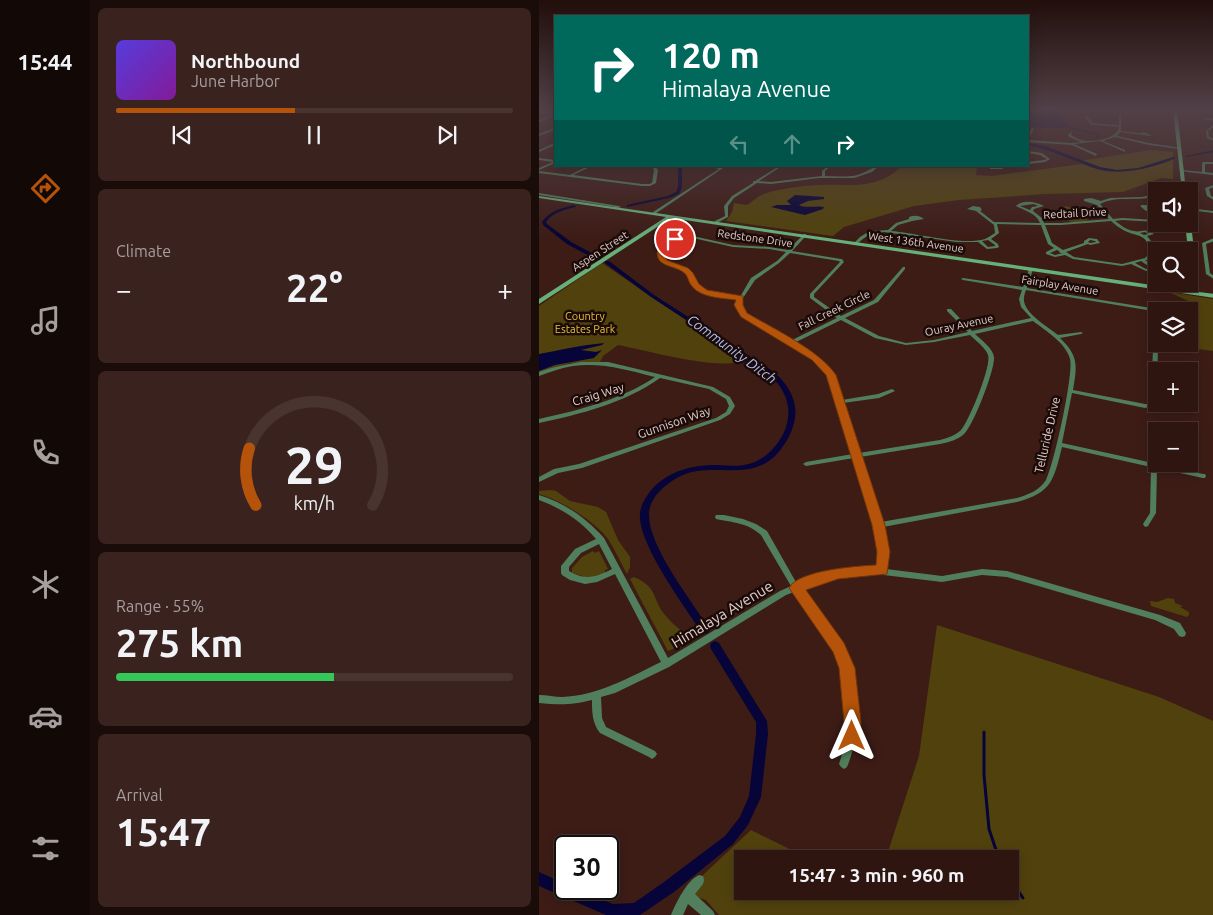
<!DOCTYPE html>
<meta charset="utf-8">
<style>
body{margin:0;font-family:Ubuntu,sans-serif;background:#3a221e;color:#f1f3f6;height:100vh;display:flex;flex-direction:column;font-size:19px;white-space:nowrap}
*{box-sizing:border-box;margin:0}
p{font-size:16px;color:#a79f9f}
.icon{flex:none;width:28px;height:28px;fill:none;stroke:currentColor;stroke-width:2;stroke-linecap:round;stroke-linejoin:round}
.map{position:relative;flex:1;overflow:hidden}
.sheet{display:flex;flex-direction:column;gap:8px;padding:8px;background:#190c09;width:449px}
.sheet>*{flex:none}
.banner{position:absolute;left:15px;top:15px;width:475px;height:152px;border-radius:0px;box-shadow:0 2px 12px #0003,0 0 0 1px #493430;background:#00695c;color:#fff;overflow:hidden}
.buttons{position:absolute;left:609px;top:182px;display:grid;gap:10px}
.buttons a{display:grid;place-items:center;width:50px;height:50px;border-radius:0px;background:#2e1510;box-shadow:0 2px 12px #0003,0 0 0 1px #493430;font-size:25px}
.speed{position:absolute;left:15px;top:835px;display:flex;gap:10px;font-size:25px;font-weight:700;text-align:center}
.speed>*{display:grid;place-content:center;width:65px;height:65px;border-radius:50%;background:#2e1510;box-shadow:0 2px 12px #0003,0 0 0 1px #493430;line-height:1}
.speed .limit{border:2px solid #111;border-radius:8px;background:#fff;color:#111}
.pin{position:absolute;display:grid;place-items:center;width:42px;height:42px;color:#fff;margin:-21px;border:2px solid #fff;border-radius:50%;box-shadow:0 1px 5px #0007}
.me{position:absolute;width:55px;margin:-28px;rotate:0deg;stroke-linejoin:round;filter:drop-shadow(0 0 4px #0008)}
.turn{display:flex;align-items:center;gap:18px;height:105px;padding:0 25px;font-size:22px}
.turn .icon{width:65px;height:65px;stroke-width:2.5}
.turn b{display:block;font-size:35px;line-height:42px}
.lanes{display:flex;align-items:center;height:48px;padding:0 25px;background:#0003;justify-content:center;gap:25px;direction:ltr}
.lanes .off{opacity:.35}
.big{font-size:38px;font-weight:700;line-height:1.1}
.sheet .widget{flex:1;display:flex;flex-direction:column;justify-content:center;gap:8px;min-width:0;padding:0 18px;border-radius:8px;background:#3a221e}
.sheet .dial{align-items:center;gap:0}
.dial svg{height:130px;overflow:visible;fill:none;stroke:#493430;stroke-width:7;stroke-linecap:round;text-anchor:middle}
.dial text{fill:#f1f3f6;stroke:none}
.song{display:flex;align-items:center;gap:15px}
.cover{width:60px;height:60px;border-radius:8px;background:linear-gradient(135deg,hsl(250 70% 55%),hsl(290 70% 35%))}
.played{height:5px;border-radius:2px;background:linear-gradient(90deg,#b45309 45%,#493430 45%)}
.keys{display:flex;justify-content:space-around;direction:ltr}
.heat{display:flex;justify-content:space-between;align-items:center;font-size:28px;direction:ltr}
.charge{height:8px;border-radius:4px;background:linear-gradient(90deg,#34c759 55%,#493430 0)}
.trip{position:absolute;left:195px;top:850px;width:285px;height:50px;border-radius:0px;background:#2e1510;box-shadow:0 2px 12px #0003,0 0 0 1px #493430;font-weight:700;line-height:50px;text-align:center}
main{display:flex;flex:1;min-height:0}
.menu{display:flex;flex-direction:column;width:90px;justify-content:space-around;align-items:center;background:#120806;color:#a79f9f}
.menu .icon{width:35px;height:35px}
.menu .current{color:#b45309}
.menu b{font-size:22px;color:#f1f3f6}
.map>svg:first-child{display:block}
.green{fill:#51420d}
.water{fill:#060438}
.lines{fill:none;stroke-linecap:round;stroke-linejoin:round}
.stream-far1{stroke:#060438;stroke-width:1}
.stream{stroke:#060438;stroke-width:3}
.canal{fill:#060438;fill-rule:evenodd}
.street{fill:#517f5d;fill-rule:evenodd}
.secondary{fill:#66b07a;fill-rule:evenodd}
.route{fill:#b45309;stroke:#753606}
.labels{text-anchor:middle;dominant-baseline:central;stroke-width:5;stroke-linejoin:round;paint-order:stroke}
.far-street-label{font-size:11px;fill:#e2cbc7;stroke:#1a0b09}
.far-park-label{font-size:11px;fill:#e8c035;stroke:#1a0b09}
.street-label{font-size:12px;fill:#e2cbc7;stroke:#1a0b09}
.water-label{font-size:14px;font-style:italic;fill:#afbff3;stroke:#1a0b09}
.near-street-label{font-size:15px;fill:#e2cbc7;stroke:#1a0b09}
</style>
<main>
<nav class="menu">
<b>15:44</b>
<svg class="icon current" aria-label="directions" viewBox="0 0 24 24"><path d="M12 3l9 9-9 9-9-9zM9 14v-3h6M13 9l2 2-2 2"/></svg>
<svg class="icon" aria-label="music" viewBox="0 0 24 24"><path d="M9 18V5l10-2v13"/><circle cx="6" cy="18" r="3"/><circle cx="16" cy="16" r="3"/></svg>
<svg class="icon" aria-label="phone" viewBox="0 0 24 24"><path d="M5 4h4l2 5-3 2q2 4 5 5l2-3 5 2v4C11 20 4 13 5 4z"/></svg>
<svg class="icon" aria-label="climate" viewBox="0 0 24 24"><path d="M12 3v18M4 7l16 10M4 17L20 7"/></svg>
<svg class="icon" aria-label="car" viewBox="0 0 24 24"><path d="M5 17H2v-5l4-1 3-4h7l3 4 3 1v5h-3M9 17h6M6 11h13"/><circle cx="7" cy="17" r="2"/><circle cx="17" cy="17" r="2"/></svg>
<svg class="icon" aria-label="filters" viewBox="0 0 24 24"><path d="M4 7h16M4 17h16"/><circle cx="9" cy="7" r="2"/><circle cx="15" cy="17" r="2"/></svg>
</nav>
<section class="sheet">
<div class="widget">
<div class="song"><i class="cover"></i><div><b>Northbound</b><p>June Harbor</p></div></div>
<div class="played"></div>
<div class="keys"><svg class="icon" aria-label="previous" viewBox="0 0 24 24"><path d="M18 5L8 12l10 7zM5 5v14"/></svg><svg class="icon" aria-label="pause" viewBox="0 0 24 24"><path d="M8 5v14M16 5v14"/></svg><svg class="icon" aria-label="next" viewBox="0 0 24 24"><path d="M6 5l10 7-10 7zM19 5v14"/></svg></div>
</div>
<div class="widget"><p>Climate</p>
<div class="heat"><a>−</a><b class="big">22°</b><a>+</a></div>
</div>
<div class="widget dial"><svg viewBox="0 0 100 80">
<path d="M14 69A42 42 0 1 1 86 69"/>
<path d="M14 69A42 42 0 0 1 10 34" stroke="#b45309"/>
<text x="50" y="56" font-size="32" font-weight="700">29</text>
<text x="50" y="72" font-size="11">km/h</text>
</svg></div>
<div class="widget"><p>Range · 55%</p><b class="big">275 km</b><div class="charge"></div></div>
<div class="widget"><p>Arrival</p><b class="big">15:47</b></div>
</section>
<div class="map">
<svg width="675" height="915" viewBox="0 0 675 915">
<rect width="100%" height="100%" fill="#3d1c16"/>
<path class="green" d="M612,150L634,152V179L622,178L584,192L506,194L420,200L375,206L305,227L294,236L187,221L193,212L195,203L208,205C214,201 219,196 225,194C237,189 269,185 283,185C314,184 338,190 363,166H438L437,175L453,176L543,164L539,161Z
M527,206L540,211L549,220C532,224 530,223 519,211Z
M63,263L206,360C184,372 106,350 79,345L64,356L61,362L31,363L0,373V306Z
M630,292L674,299V351L659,349L658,305Z
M11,490L17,491L31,501L59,507L67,512L79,540L91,557V567L88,574C82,563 76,550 69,539C56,521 21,500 0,494V491Z
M54,551L56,553L60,551L69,569L66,570V574L54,579L33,573V568L43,557Z
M95,577C120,588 112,598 126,615C134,625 144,631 152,641L129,651L91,579Z
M629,598L635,599L636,603L644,606L641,607L650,612V615L648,617L612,606L611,601L618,602Z
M398,625L620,697L674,721V915H180L167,900L148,894L165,874L212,830L271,859H204V891H471V859H340L348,855L380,756Z"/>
<path class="water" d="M489,110C501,110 517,108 526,118L523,120L531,126L522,128L489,127Z
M256,195L285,197V199L269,201L260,205C267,209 277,205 285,207L284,209L266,215L232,207L238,205H252L248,201Z
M65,343L63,345L42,350L57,352L63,350L55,358L16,365L0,371V354C21,350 43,345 65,343Z"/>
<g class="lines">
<path class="stream-far1" d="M527,127L558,134V137"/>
<path class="stream" d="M445,732V775L450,829L460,859
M471,879L484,898"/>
<path class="canal" d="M489,143L506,146L561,167L578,170L599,168L634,157L637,158C615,168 582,176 558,169C534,161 513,150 489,145Z
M675,150V152L648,157L646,156Z
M139,166H143V187L140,194L130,198L88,207V205L129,196L137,192L139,187Z
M35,205L37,206L36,207C25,210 14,212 7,222L8,224L32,242L62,258V260H58L28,244L4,225L3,222C11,211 22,208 35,205Z
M66,261H70L115,295L232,370C247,381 259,399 256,418C254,430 249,440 242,449C220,479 188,467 158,471C144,473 131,481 121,491C115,497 110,505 110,514C109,546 152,600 169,627L171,630L169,633L166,634L163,633C146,607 98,543 101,513C102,504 108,495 113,489C131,470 154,465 179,465C191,466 204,467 216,462C236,453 252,429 249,407C247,392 238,381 227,372L112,297L66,263Z
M176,641L180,643L228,721L229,734L222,797L209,825L194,844L135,892L101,915H67L0,886V872L26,884V889H38L74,904L95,903L125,882L186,836L201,817L210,796L217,734V722L172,649L171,646L172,643Z"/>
<path class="street" d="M563,110H566L582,115V131L601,133L605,132L612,135L611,136L581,132L578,136L610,143L642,148L641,149L610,145L576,137L564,141L586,150V152L561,141L535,144L558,154L557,156L533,145L489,142V140L532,143L542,142L530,137L529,135L532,132L533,133L532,135C537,138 543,141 548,141C559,141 577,139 580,127L552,125L545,116L547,115L554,123L580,125V116Z
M15,114H16V116L0,122V120Z
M665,117L675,119V121L664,119Z
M675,124V127L669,131L670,137L675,139V141L668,138L667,131Z
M15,128H16V130L0,136V134Z
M493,128L495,129L490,138H489V135Z
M15,143H16V145L0,152V150Z
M489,151L503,153L511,159L506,162L489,164V162L505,160L508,159L501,155L489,153Z
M0,158L16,160V163L0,170V168L14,162L0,160Z
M664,162H675V164H666V172L675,173V175L641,171L643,170L663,172V163Z
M49,166H53L34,175L103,184H110L113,183L115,170L113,166H116L119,170L117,183L111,186H103L0,173V171L31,175Z
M169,166L182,167L187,166L116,214H114V212L180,169Z
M240,166H243L220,181L232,182L283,176V171L289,166H292L286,171V176C295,176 305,177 314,176C323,175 333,167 340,166L333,172L315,178H280L232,184L218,183L195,198L189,206V217L178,223H176V221L186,216L185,206L193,196L214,183V181H216Z
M453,166H462L464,168L463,169H451V167Z
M675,185V187L670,189L672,196L675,197V200L668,196L666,188Z
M621,190H630L632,191H620Z
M0,193L80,206L82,207L76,209V207L0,195Z
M618,194V196C599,202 578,195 561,204L574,219L583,218L618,220V222L583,220L576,221C582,225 587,230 595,231C604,233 603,227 615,234L608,236L612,241L615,253L608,260H606L617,268L607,271L592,264L583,266L534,259L526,255L516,257L507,254V252L515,248L509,244L502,225L458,224L460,233L452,239L459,244L460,247L458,248L448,249L439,242H418L345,232C332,233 328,235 318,244L315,243L321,237L329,232L333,231L349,230L357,223L370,219V217C375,215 380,215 385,219L373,221L359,225L352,231C378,233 423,246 446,239C450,237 453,235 456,233L455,225L437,211L428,209L434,206L441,207L443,210L441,211L455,222L501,223C497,213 486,211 477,206C484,199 497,202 505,206L495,209L494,211L503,218L505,223H522L570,219L558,205L545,201V199L552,198L562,201L571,198L603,197ZM495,204L499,206L493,207L491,210L481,206ZM572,221C576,225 581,228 586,231C600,237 609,234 611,253L606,258L583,264L535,257L527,252L549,244L551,245L561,243L558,239L550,238L545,241V243L524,250L513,243L506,225H522ZM606,232L609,234L605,235L601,233ZM449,240L456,245V246L449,247L443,241ZM551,240L556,241L557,242L551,243L549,242ZM518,250L520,251L521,253H524L516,255L511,253ZM602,261L612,268L607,269L596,263Z
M603,205H612L617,209L607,211L601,206Z
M650,208L675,211V213L650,210Z
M145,234L194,245L230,247L249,250L265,234H267V236L253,251L302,259H303L305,262L275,294V297L302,316L335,300L364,267H366V269L339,302L306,318L340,336L367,343L395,340L429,332L408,311V309H412L433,331L492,318L482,307L480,299L483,290L424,280L422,279L424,278L484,287L490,269L492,268L494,269L488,288L618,309V344H619L618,399L613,406L606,408L533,393L523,443L664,474H666L667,476L666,478H664L618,468L617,513L609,526L607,527L605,526L604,524L611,513L612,467L523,447C515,479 513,493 478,502L344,527L349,552L347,569L403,576L443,569L468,571L621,615L641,623L647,633L646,636L643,637L640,636L635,629L616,620L468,577L443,575L403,582L328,573L299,576L281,581L262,589C274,607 289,623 300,642C322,678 324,729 308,767L305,769L302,767L300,764C313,726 315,680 293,645C282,626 267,610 255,592L247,595L130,667L76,693L62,697L63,718L67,727L116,751L118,754L116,757L113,759L110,757L61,733C53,723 53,712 53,700C33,705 21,705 0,703V695C8,695 16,697 23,697C58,696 91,677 122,662L76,574L58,582L46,584L31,580L23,575L22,573V566L36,549L57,539C42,521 22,508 0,500V495C26,503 47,518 65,538L129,658L241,591L252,586L222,535C207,522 195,523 177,519L176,517L177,515H185L204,519L217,524L228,531L258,584C284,573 311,565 339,568L341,552L336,525L315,458L267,466L264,464L267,462L314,454L289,375L285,368L274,359L203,316L197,305L199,299C184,298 165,298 154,285C151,281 150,275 146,272C136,264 126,267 119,255C124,244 133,237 145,234ZM145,236L194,247L230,249L247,252L238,261L212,278L201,297C187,296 169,296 159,285C154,280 153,273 147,269C139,263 129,264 123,255C127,245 135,239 145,236ZM251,253L300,261L301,262L271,294V298L298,318L251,341L207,314L201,305L204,298L216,280L240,263ZM487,290L614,311L615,324L612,399L609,404H606L534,390C538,366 540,356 521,338L542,334L544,333L542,332L519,335C509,327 483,312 485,298C485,295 486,293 487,290ZM302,320L336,338L367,345L395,342L431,335C436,340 447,348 449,355C453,365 430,421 422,430C416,436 408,438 401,440L320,453L304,403L340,398L356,391L353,389L339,394L303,400C299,389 297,375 289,366C280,356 266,350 255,343ZM494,321C507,331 527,343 531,359C535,373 515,465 507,480C501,490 489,495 478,498L342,522L321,457L401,444C410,442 419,440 426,433C435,423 456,370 455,357C454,348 442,340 436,334ZM60,544L73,569C57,577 47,581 30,571V567L42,553Z
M675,238V241L667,244L671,273L675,276V279L667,274L663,243Z
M42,362H69L174,387L191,397L196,406L191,414L181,420L43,468L19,473L0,482V477L15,469L40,464L177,418L187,412L190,406L187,399L170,389L121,378C86,403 42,414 0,423V419C40,410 82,400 116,377C89,370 62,362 34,366C22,368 11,372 0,376V372C14,367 28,364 42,362Z
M160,875L164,876L165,880L164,884L156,894L174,911L176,915H162L149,904L144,915H132C137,903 148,880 160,875Z"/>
<path class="secondary" d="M634,110H638L647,191H643Z
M0,196L654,291L646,224L650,223L652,224L660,292L675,294V298L132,218L0,304V299L127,217L0,198Z"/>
</g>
<linearGradient id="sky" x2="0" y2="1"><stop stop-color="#220f0c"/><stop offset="0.46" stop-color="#514047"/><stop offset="1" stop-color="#514047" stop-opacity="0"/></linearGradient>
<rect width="675" height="238" fill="url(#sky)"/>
<path class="route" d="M134,237L139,239L125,252L128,260L149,268L154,273L160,284L168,290L204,296V305L208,313C235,329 280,350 297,375L346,525L351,552L348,574L299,579L267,590L305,643L316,668L322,722L321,736L319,742L313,744L307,742L304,736L305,722L300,668L294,652L250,588C259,570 318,566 337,565L338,552L333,525L287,375L273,360L202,317L195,305L197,300C183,298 161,298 152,285C149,281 149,275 144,272C134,265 118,267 118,252Z"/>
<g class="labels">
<g class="far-street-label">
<text transform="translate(536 213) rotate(-3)">Redtail Drive</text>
<text transform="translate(216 238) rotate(8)">Redstone Drive</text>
<text transform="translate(377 242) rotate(8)">West 136th Avenue</text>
<text transform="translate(61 251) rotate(-33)">Aspen Street</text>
<text transform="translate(521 285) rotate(9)">Fairplay Avenue</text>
<text transform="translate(295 310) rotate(-26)">Fall Creek Circle</text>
<text transform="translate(420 325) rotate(-12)">Ouray Avenue</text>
</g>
<g class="far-park-label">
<text x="46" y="316">Country<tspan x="46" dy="13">Estates Park</tspan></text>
</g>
<g class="street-label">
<text transform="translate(59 394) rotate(-17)">Craig Way</text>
<text transform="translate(135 422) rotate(-19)">Gunnison Way</text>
<text transform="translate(508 435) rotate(-77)">Telluride Drive</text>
</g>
<g class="water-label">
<text transform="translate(193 349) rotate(36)">Community Ditch</text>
</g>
<g class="near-street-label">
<text transform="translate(183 614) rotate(-31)">Himalaya Avenue</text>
</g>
</g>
</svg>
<div class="buttons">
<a><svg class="icon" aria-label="sound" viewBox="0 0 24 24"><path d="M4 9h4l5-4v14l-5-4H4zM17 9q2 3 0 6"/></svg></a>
<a><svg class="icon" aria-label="search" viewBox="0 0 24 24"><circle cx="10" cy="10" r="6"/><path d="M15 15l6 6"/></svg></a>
<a><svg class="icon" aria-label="layers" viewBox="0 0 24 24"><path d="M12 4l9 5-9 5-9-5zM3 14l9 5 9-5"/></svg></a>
<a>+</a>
<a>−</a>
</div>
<div class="speed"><div class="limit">30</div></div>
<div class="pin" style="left:136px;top:239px;background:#d93025"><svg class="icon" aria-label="arrive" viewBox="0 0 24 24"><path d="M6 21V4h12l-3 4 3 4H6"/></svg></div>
<svg class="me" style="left:313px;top:736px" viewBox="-20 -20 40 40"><path d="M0-17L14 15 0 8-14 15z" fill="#b45309" stroke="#fff" stroke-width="4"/></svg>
<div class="trip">15:47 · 3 min · 960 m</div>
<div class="banner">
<div class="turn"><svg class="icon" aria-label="right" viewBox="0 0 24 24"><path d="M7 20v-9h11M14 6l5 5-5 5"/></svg><div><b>120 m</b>Himalaya Avenue</div></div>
<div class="lanes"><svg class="icon off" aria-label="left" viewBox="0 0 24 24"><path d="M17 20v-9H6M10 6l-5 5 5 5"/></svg><svg class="icon off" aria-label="ahead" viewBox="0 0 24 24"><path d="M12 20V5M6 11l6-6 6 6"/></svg><svg class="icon" aria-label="right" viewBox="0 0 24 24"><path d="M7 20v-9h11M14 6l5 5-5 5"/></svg></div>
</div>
</div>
</main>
